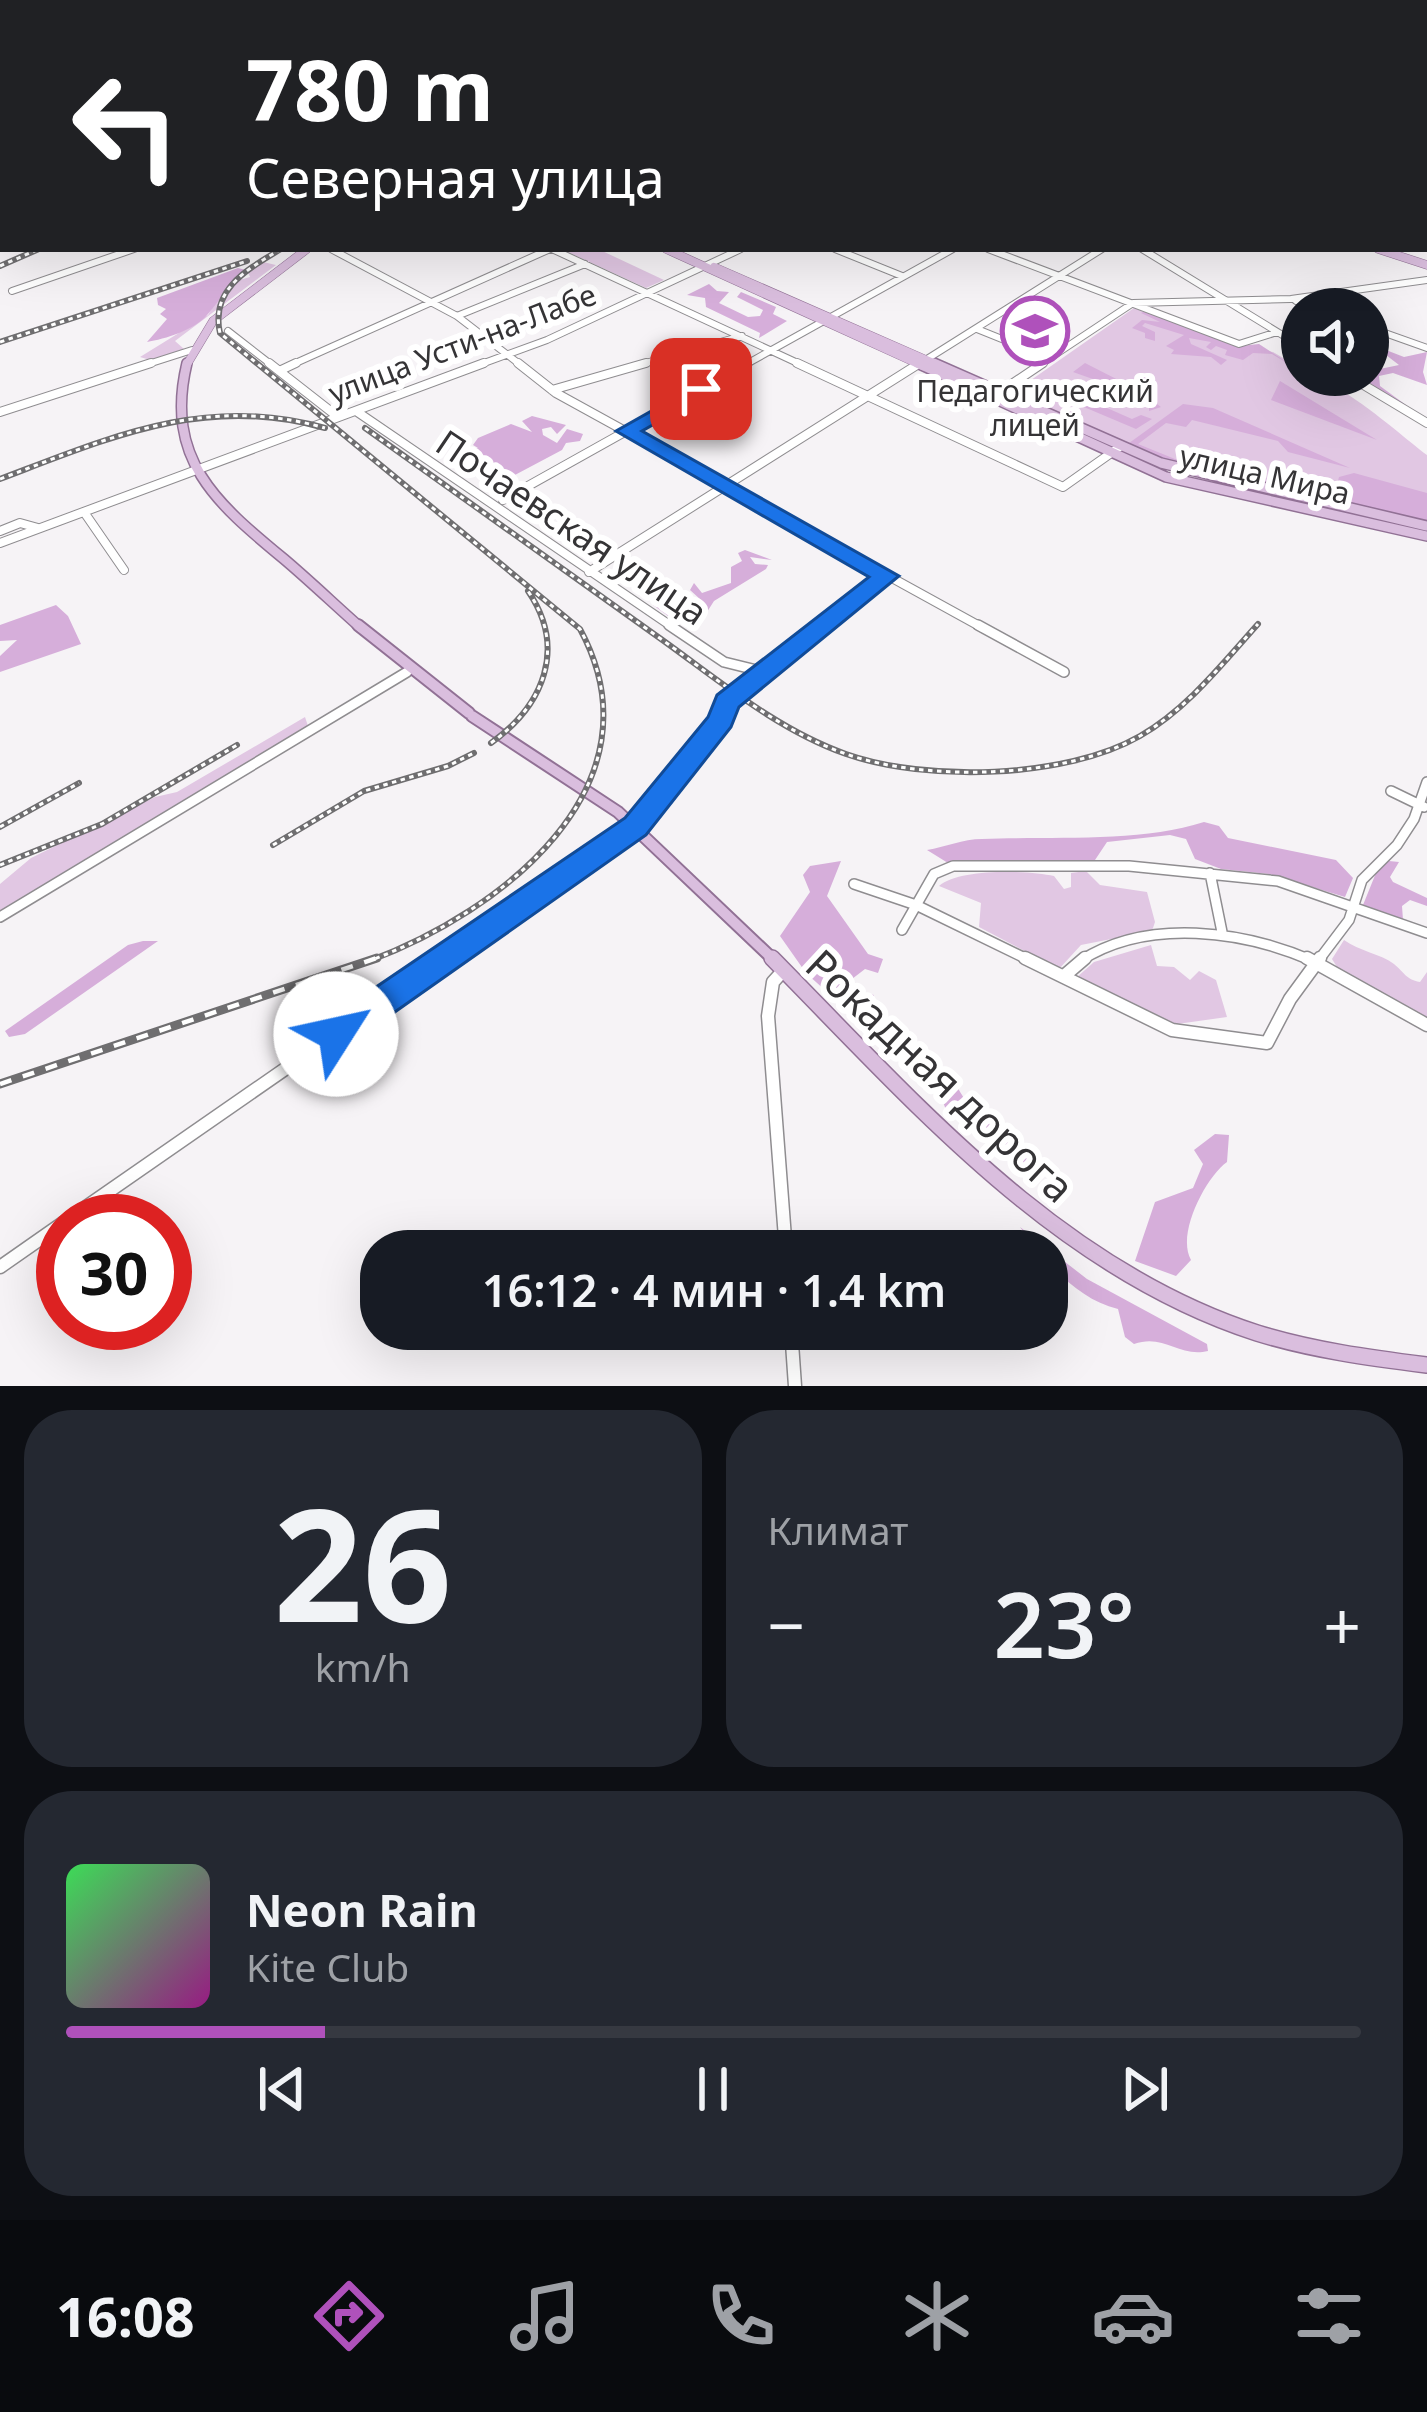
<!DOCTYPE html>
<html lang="ru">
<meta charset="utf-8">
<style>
body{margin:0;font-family:"Noto Sans",sans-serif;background:#242831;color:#f1f3f6;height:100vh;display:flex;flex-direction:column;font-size:45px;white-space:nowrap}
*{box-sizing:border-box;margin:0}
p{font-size:39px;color:#9ea1a6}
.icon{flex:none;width:66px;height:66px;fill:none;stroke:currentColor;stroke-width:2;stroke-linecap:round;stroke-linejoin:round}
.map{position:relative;height:1386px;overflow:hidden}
.side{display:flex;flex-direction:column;gap:24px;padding:24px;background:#0d0f14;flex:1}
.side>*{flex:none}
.hud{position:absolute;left:0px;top:0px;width:1428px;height:252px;box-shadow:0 12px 48px #0002;background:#202124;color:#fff;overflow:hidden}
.fabs{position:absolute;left:1281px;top:288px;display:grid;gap:24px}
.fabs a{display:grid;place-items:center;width:108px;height:108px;border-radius:50%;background:#171b24;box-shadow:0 12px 48px #0002;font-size:60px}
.speed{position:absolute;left:36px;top:1194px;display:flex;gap:24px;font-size:60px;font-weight:700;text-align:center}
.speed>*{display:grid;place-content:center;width:156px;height:156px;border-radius:50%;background:#171b24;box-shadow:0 12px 48px #0002;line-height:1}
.speed .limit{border:18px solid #d22;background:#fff;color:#111}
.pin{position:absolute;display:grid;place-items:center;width:102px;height:102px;color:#fff;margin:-51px;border-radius:24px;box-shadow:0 6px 18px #0006}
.me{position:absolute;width:132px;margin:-66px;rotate:55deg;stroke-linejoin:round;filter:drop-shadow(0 0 9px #0008)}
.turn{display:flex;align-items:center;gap:42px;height:252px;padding:0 48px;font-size:54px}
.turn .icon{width:156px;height:156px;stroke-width:2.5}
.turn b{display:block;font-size:84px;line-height:102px}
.big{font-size:90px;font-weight:600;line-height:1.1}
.side .tile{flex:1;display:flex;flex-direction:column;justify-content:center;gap:18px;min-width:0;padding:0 42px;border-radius:48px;background:#242831}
.side .dial{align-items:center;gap:0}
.dial b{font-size:156px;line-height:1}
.song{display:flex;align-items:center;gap:36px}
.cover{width:144px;height:144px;border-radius:18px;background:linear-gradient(135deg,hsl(130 70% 55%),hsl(310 70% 35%))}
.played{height:12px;border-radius:6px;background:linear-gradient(90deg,#af51bb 20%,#363941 20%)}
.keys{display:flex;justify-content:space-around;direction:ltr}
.heat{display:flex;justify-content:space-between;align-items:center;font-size:66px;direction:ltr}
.side .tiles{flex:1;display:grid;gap:24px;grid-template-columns:1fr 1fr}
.tile:last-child{grid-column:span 2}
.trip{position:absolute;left:360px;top:1230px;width:708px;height:120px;border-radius:48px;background:#171b24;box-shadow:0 12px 48px #0002;font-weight:600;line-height:120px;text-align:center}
.dock{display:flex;height:192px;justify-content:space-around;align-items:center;background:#090b0e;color:#9ea1a6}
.dock .icon{width:84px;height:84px}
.dock .active{color:#af51bb}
.dock b{font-size:54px;color:#f1f3f6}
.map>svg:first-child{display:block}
.green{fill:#e1c7e3}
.forest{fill:#d6aeda}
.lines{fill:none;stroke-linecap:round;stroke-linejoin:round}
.minor-far4-casing{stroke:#8f8d90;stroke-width:6}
.minor-far3-casing{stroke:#8f8d90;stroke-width:8}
.minor-far2-casing{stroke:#8f8d90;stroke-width:10}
.minor-far1-casing{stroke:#8f8d90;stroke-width:12}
.minor-casing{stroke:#8f8d90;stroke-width:15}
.major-far4-casing{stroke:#917195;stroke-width:8}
.major-far3-casing{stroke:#917195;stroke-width:9}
.major-far2-casing{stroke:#917195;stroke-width:12}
.major-far1-casing{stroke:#917195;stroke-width:14}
.major-casing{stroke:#917195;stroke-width:18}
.minor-far4{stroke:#fff;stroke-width:4.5}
.minor-far3{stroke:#fff;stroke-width:6}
.minor-far2{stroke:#fff;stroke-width:8}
.minor-far1{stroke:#fff;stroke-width:9}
.minor{stroke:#fff;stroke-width:12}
.major-far4{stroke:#dabede;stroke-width:6}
.major-far3{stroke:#dabede;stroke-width:8}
.major-far2{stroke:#dabede;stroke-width:9}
.major-far1{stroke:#dabede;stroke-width:10}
.major{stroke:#dabede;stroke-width:15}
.rail-far1-casing{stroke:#6f6e70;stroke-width:6}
.rail-casing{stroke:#6f6e70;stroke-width:9}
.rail-far1{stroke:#fff;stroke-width:3;stroke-dasharray:4.5;stroke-linecap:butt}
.rail{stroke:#fff;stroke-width:4.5;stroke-dasharray:12;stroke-linecap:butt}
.route{fill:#1a73e8;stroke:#114b97;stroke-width:3}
.labels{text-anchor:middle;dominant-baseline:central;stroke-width:12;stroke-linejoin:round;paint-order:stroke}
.far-street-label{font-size:30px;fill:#353436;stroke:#fff}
.far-poi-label{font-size:30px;fill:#353436;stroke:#fff}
.street-label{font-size:36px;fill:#353436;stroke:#fff}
.near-street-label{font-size:42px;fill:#353436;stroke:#fff}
</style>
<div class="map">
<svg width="1427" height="1386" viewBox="0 0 1427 1386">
<rect width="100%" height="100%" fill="#f6f3f6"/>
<path class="green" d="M561,249H598L664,280L646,288Z
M263,262L276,265L175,341L184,349L150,360L140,357L208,315L226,284L250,277L248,272Z
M1134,308L1237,347L1273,352L1302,369V375C1336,376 1399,434 1427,455V522L1186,469L1011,394Z
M305,717L308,726L0,912V884L31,858L155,797L177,792Z
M1086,871L1100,885L1147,892L1155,922L1152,931L1081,945L1059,969L979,927L981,903L939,886C960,868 1028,870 1054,876L1064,889L1071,887V873Z
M1344,940C1359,951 1381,954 1394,964C1405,973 1405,979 1420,982L1427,972V1020L1337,967L1332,959Z
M1151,945L1157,966L1174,967L1190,980L1199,971L1216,980L1227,1017L1170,1025L1076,978L1094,962Z"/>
<path class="forest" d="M238,268L246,270C225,286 224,296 208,314C195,330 165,339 147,342L167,319L160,314L166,309L158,305L157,298Z
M709,284L717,291L729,292L719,303L748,317L760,316L763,310L737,297L741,292L776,307L773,314L787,321L759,338L760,333L706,307L705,298L687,295Z
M1145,311L1240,346L1259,344L1302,372L1272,354L1253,353L1243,360L1225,355L1227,350L1216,346L1211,350L1206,347L1211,342L1189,338L1191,344L1227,360L1221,365L1211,357L1171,354L1174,350L1166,346L1184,335L1145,323L1142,326L1155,332V341L1145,338V333L1132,328L1142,320L1160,322L1141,313Z
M1373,345L1404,357L1427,352L1423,372L1427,385L1393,373L1379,376L1380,386L1425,419L1351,375L1399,365Z
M1085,363L1130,386L1122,394L1129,397L1142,393L1161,407L1149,411V406L1122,398L1110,402L1107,408L1132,419L1141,415L1152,419L1136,429L1065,399L1074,390L1100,401L1118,388L1073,372Z
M1280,381L1377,440L1271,400Z
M1183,404L1213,408L1350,468L1288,452L1278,441L1192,420L1186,427L1166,423L1138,444L1175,459L1335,493L1339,477L1354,473L1427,493V522L1186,469L1125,446Z
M532,416L566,425L557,434L551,427L542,429L543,435L557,443L567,429L583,434L580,441L566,443L562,450L513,476L468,450L478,448L473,445L478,438L511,424L532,432L522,421Z
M745,550L772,560L750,557L755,564L768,565L766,569L714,601L707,612H684L689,622L679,624L653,605L663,596L669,605L690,608L701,600L690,590L694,583L702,593L731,583V567L742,561L738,553Z
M56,605L68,616L81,644L0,672V656L17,640L0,641V625Z
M1204,822L1219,826L1228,838L1336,860L1353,878L1345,897L1269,874L1221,869L1195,859L1186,839L1170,835L1107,842L1093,863H948L927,850C945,847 963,839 982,839C1050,836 1139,843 1204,822Z
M841,861L827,896L868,954L883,959L878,973L865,969L852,979L857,991L874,995L869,1006L848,1011L806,973L780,936L810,892L803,875L810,866Z
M1389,861L1399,862L1390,877L1393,882L1427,898V906L1410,900L1402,906L1403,920L1363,905L1378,868Z
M143,941H158L25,1034L9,1037L5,1031L128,945Z
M940,1070C958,1080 959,1095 971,1107C991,1129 1035,1144 1039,1175L1023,1170L1000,1146L969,1130L963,1114L946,1110L934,1077Z
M1215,1134L1229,1135L1227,1162C1206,1177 1176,1234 1191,1260L1176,1276L1135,1261L1155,1202L1193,1188L1203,1164L1194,1150Z
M1020,1227L1087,1279L1207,1344L1208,1351C1179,1358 1164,1333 1134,1344L1125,1337L1118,1309C1089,1302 1068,1283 1047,1262V1251H1037Z"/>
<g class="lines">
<defs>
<path id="minor-far4" d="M1107,0L1116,3"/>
<path id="minor-far3" d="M1425,164L1427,159
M331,249L457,316L522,366
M552,249L804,366
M835,249L902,276
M988,249L1239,344L1277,332
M1142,249L1302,347
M12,291L134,249
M1296,301L1318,309
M457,316L585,264
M1368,327L1427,348
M977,329L1049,358
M228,331L273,366
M142,366L192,350
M289,366L550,249
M476,366L547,340L741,249
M635,366L742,336
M743,366L953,249
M916,366L1102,249
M1038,366L1133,303L1291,299L1427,280"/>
<path id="minor-far2" d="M269,363L338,417
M518,363L556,393L983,628
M797,363L1063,487L1121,446
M279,371L296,363
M1347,375L1427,423
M552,390L646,363
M1000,392L1043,363
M356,411L674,628
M0,412L151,363
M503,500L748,363
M84,512L124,570
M0,531L20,523L38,528
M0,543L484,363
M589,572L920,363
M821,628L886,576"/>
<path id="minor-far1" d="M669,625L724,662L764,672
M978,625L1064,672
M1391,791L1424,807
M1210,873L1222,932
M854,884L916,905L1031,961
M0,917L407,672
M902,930L934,874L953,866H1129L1278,881L1427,933
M441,961L636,826L721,720L726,702L824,625
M1080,961C1148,917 1244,931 1313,961
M1318,961L1349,920L1362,880L1397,845L1414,819L1427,782"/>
<path id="minor" d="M1025,958L1172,1030L1267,1043L1290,999L1320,958
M1307,958L1427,1025
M783,971L773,982L768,1016L786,1251
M1064,976L1085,958
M66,1221L445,958
M0,1267L63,1223
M791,1329L795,1386"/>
<path id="major-far4" d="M166,0L195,3"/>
<path id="major-far3" d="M666,249L923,366
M1378,249L1427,265
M714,267L940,366
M186,366L213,321L307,249"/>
<path id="major-far2" d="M187,363C164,459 216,503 284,559C310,581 335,605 361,628
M917,363L1166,477L1427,536
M934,363L1161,463L1427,526"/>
<path id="major-far1" d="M358,625L469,713
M472,716L618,812L775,961"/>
<path id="major" d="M772,958C914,1102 1058,1269 1257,1333C1312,1350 1370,1358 1427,1365"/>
</defs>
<use href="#minor-far4" class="minor-far4-casing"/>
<use href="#minor-far3" class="minor-far3-casing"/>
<use href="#minor-far2" class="minor-far2-casing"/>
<use href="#minor-far1" class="minor-far1-casing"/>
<use href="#minor" class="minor-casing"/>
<use href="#major-far4" class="major-far4-casing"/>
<use href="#major-far3" class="major-far3-casing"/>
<use href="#major-far2" class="major-far2-casing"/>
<use href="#major-far1" class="major-far1-casing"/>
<use href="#major" class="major-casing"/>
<use href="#minor-far4" class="minor-far4"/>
<use href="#minor-far3" class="minor-far3"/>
<use href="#minor-far2" class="minor-far2"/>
<use href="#minor-far1" class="minor-far1"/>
<use href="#minor" class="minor"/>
<use href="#major-far4" class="major-far4"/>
<use href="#major-far3" class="major-far3"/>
<use href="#major-far2" class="major-far2"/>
<use href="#major-far1" class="major-far1"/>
<use href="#major" class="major"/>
<defs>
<path id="rail-far1" d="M443,0L488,3
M485,0L539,3
M523,0L584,3
M1097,0L1106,3
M725,3L754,0
M882,3L896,0
M281,249C248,269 210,289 220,333L580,629C665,786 501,912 369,961
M0,266L39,249
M0,342L247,261
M365,428C461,497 558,565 654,634C715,677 775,729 846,754C926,782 1065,779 1140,736C1187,709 1222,664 1258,624
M0,479C111,437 206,394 325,428
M491,743C544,705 567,648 528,591
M0,827L79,783
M273,845L364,791L448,766L474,753
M0,865L102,824L237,745"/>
<path id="rail" d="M0,1084L377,958"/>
</defs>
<use href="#rail-far1" class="rail-far1-casing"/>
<use href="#rail" class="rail-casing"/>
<use href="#rail-far1" class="rail-far1"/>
<use href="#rail" class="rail"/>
</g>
<path class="route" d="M701,383L712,389L709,393L642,431L899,576L739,707L731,727L646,835L348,1045L336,1050L323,1045L318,1034L323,1023L625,818L708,717L717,695L869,577L616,431Z"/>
<defs>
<symbol id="university-ring" viewBox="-11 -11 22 22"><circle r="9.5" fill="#fff" stroke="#af51bb" stroke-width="1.5"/><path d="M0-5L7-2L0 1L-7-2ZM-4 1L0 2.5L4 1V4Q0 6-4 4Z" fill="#af51bb"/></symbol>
</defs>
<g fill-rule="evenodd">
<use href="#university-ring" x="997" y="293" width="76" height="76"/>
</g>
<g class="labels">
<g class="far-street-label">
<text transform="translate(462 343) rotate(-21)">улица Усти-на-Лабе</text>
<text transform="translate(1265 474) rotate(13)">улица Мира</text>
</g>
<g class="far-poi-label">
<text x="1035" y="390">Педагогический<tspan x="1035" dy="34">лицей</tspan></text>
</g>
<g class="street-label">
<text transform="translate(572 527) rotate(34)">Почаевская улица</text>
</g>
<g class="near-street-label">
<text transform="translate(941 1075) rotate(43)">Рокадная дорога</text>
</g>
</g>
</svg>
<div class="fabs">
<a><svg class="icon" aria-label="sound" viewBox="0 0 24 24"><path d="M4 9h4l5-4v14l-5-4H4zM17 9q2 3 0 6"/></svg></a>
</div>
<div class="speed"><div class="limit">30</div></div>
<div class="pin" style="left:701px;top:389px;background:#d93025"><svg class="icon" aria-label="arrive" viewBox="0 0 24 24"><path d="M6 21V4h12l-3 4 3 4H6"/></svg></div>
<svg class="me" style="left:336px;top:1034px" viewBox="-20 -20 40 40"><circle r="19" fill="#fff"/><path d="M0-13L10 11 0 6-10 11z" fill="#1a73e8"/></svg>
<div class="trip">16:12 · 4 мин · 1.4 km</div>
<div class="hud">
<div class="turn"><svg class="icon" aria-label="left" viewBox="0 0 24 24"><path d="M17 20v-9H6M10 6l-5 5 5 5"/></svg><div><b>780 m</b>Северная улица</div></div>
</div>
</div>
<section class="side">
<div class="tiles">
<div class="tile dial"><b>26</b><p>km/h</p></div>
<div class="tile"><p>Климат</p>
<div class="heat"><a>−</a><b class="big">23°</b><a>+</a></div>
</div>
<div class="tile">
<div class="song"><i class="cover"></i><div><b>Neon Rain</b><p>Kite Club</p></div></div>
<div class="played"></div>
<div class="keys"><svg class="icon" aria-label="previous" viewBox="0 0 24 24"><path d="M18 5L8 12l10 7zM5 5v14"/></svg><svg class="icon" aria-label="pause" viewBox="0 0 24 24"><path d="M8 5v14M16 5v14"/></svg><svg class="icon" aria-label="next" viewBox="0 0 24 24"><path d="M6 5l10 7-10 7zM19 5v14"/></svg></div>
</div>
</div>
</section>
<nav class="dock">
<b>16:08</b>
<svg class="icon active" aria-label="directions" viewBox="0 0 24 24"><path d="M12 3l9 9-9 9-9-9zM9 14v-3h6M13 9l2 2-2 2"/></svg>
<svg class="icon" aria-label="music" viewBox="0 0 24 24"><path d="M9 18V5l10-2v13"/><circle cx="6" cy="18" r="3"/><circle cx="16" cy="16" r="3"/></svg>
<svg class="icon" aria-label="phone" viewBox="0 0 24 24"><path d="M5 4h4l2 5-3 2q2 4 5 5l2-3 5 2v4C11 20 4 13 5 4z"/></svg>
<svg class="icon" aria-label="climate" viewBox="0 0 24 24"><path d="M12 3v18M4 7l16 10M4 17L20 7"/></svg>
<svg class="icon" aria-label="car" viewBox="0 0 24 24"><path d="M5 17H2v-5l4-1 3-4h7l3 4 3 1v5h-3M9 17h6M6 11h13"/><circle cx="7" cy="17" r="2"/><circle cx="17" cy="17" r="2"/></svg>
<svg class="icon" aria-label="filters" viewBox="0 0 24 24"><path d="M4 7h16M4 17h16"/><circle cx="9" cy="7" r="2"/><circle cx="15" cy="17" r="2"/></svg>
</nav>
